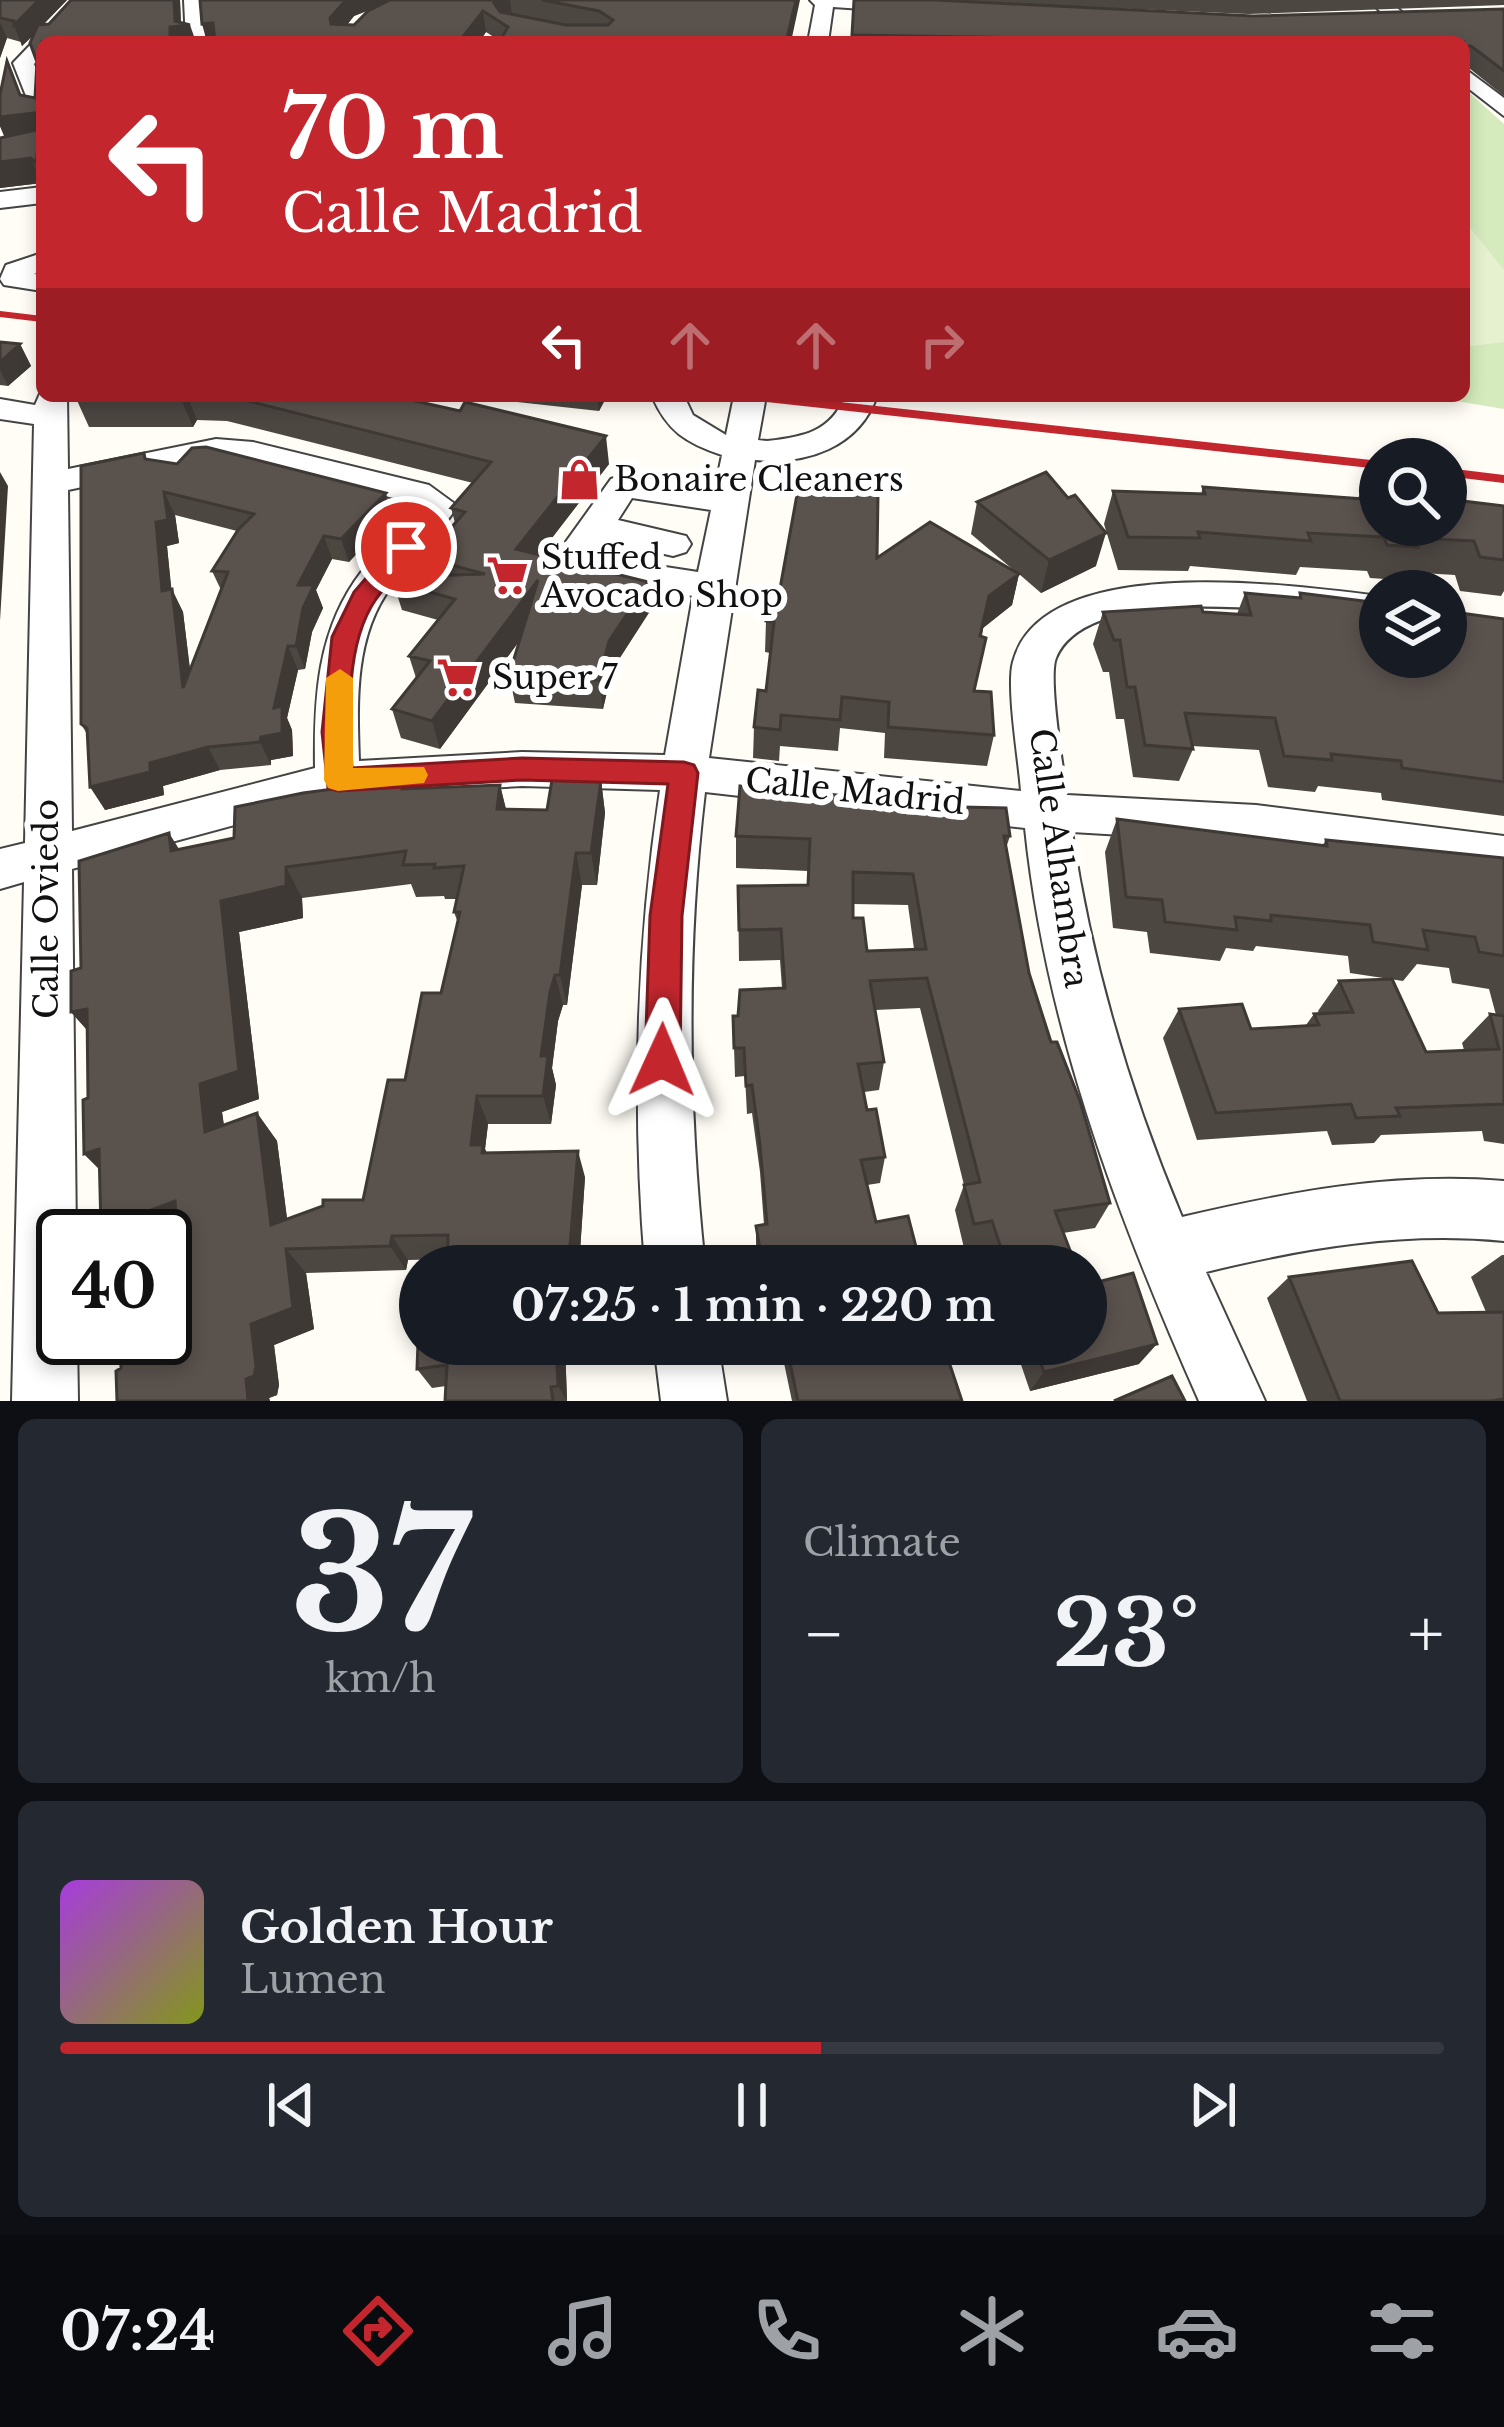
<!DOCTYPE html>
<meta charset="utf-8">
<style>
body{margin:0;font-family:"Libre Baskerville",serif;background:#242831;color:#f1f3f6;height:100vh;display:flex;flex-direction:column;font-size:45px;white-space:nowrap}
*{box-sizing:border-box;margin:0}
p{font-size:39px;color:#9ea1a6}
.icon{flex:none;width:66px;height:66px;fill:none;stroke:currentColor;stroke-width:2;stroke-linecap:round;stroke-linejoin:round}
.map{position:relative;height:1401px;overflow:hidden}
.details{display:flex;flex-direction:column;gap:18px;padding:18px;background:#0d0f14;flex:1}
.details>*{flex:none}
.banner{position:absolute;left:36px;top:36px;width:1434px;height:366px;border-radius:18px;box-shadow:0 6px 18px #0003;background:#c4262e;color:#fff;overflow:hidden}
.controls{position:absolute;left:1359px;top:438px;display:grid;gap:24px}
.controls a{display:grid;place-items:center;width:108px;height:108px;border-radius:50%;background:#171b24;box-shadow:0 6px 18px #0003;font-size:60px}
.speed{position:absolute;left:36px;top:1209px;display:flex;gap:24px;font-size:60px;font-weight:700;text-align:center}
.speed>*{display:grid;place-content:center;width:156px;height:156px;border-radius:50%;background:#171b24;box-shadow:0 6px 18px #0003;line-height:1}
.speed .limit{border:6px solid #111;border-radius:18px;background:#fff;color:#111}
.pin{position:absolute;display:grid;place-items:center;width:102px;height:102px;color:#fff;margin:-51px;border:6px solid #fff;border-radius:50%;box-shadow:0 3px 12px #0007}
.me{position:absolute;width:132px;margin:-66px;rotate:1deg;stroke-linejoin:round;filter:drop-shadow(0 0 9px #0008)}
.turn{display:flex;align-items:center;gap:42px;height:252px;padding:0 48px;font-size:54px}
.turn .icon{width:156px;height:156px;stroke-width:2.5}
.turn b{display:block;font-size:84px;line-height:102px}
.lanes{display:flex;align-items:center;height:114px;padding:0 48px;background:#0003;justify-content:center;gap:60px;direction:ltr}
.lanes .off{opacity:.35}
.big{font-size:90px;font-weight:700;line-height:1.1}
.details .tile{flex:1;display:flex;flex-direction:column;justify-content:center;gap:18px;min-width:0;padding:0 42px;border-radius:18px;background:#242831}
.details .dial{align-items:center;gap:0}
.dial b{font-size:156px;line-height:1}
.song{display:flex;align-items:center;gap:36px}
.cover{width:144px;height:144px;border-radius:18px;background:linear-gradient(135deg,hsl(280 70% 55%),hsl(70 70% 35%))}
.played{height:12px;border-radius:6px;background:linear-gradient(90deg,#c4262e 55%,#363941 55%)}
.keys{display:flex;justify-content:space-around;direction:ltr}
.heat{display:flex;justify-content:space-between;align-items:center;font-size:66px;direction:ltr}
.details .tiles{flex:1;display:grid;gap:18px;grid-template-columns:1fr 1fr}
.tile:last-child{grid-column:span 2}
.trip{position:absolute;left:399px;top:1245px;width:708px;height:120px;border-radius:60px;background:#171b24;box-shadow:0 6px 18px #0003;font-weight:700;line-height:120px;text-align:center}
.tab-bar{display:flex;height:192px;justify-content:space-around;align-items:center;background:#090b0e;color:#9ea1a6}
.tab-bar .icon{width:84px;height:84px}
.tab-bar .selected{color:#c4262e}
.tab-bar b{font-size:54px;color:#f1f3f6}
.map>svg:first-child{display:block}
.green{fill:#d5ebbd}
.pitch{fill:#e6f2cf}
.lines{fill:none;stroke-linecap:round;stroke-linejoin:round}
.minor-casing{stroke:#444;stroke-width:4}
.minor{fill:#fff;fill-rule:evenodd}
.rail-far1{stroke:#c4262e;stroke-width:6}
.rail{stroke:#c4262e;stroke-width:8}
.wall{fill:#4d4742;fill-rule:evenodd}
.shaded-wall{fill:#3f3936}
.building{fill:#5a524d;stroke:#3f3936;stroke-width:3;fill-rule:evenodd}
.route{fill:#c4262e;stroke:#7f191e;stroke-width:3}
.slow{fill:#f59e0b}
.labels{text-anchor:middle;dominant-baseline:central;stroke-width:12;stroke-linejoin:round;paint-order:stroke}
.poi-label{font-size:33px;fill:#111;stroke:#fff;text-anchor:start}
.street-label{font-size:33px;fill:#111;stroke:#fff}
</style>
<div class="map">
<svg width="1504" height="1401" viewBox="0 0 1504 1401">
<rect width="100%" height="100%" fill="#fffdf5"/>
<path class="green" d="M1464,88L1504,124V409L1426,396H1464Z"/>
<path class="pitch" d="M1464,220L1504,270V342L1464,347Z"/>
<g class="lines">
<defs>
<path id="minor" d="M73,0H92L54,42H42V55L34,64L42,84V118L34,116L13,63Z
M184,0H202L206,42H186Z
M810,0H901L916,6L907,12L833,7L828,42H808L815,5Z
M1368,0H1388L1436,42H1414Z
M1464,68L1504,98V116L1464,85Z
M42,187V203L0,208V192Z
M42,253V271L34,274L42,275V291L4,285L0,279L6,265Z
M42,389V396H67L68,469L216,439L253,442L429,485L455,504L452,514C434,540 410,562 391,587C354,636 357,703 359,761L522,752L665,755L693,596L569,576L556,573L550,564L611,479L623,475L715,489L722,455C686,443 667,431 652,396H684L693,415L726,435L734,396H766L758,440L767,441C803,437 831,432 845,396H877C859,447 807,465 755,460L709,758L1021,791C1019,762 1006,687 1013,662C1042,549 1296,586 1380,596V622C1310,614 1090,577 1056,658C1048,677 1063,769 1067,795L1256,805L1504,836V874L1256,843L1072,832C1092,965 1130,1093 1182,1217C1289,1192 1393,1172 1504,1181V1241C1401,1231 1305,1248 1206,1272L1265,1401H1199C1118,1218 1046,1030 1025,828L705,792C686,951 688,1107 705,1266H645C632,1106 636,949 660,790L522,786L338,797L72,869L76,1236H63V1338H77L78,1401H12L24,882L0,889V849L25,843L34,424L0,419V399L35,405ZM216,459L253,462L405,501L418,508C403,531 379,549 362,571C317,629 314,698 315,768L72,831L68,490ZM632,498L711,510L698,572L594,556L604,540L673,556L686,552L691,544L686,536L618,520Z
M654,1344H718L727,1401H661Z"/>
</defs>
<use href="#minor" class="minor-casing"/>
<use href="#minor" class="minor"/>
<path class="rail-far1" d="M0,314L42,319"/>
<path class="rail" d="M748,396L1380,465
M1446,472L1504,479"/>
</g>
<path class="wall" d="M0,0H67L44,24H49L71,0H180L181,23L42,42V183L0,188V138L5,137L0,126L21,95L35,98L37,62L34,35L22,46L21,42L7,38L0,58Z
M200,0H800L500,41L486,32L479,42H207ZM375,8L354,25H347L354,16Z
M854,0H1504V5L1248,14L1002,3L1253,16L1504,9V96L1464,64V42H851Z
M0,342L20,344L31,366L8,386L0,385Z
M75,396H393L609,464L539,554L650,611L612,670L603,709L515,703L509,675L519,641L440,749L401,738L392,709L416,678L409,656L438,620L402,610L393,582L429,576L424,558L455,523L451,508L473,483L227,421L197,420L193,427H89Z
M490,396H607L599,411L491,399Z
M144,453L147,459L392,516L349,562L332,559L316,590L323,608L312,632L305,669L298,670L287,718L292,730L293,756L271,760V765L220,770L163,786L164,795L105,810L87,734L81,724ZM175,515L237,531L212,571L221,590L190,669L183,612L171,589L167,546L179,543Z
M1203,487L1358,498L1361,492L1504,506V591L1501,596L1460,591L1455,575L1405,572L1400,580L1370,578L1367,571L1300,567L1296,575L1190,566L1188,571L1118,570L1104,524L1113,491L1201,494Z
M866,493L877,558L1017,573L971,534L977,502L1096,566L1041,593L1019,574L1012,605L983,628L975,691L994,735L987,766L884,758L885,733L840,728L838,751L780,746L779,761L753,758L754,727L766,691L770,653L765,652L766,621L779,594Z
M1245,593L1298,598L1300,593L1504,619V816L1382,800L1381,793L1318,786L1315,792L1268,787L1259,750L1192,746L1193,749L1179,781L1133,777L1124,719H1116L1109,672H1103L1093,644L1103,612H1203L1237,614Z
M402,780L405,789L500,785L506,809L547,810L601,780L605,813L597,885H582L567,1005H563L558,1021L552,1068L556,1085L551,1124H488L485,1149L487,1153L585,1177L579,1266H448V1259L408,1260L406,1270L306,1273L314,1329L274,1345L279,1385L277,1395L269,1398L270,1401H117L121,1368L179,1259L177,1235L165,1239V1236L84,1154L88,1098L87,1030L71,1012L179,849L234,838ZM411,884L416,897L444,896L445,899H457L454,912L458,923L441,993L405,1080L363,1200L287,1219L277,1141L257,1113L224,1125L222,1112L259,1099L239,932L303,918L302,898Z
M870,805L1010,836L1006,848L1029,973L1051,1042L1110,1203L1095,1228L1063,1233L1076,1266H988L981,1246L964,1248L955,1210L964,1185L920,1008L875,1010L884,1062L879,1090L864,1092L867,1110L885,1157L880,1183L867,1185L876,1222L921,1266H758L756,1250V1226L764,1225L760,1172L752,1113L747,1114L745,1076L735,1077L733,1016H738L782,988L780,960L739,961L738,886L807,885L808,871L736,868V836ZM853,904L908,905L914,949L867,951L853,918Z
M1117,819L1322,846L1326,840L1504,858V1144L1484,1141L1482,1131L1381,1135L1374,1143L1332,1145L1327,1131L1197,1140L1163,1038L1179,1009L1251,1029L1306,1025L1314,1014H1319L1318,1011L1339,981L1426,1052L1464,1050L1462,1043L1490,1014L1496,1015L1489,989L1452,983L1449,968L1417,964L1403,981L1350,973L1348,956L1256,946L1253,951L1226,948L1220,961L1150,953L1147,932L1113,928L1105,852Z
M1502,1255H1504V1401H1307L1267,1298L1289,1277L1438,1313L1486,1312L1471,1277Z
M565,1344L567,1401H445L446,1386L432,1388L417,1369Z
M780,1344H943L962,1401H792Z
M1014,1344H1086L1139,1364L1030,1391Z"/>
<path class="shaded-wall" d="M39,0H67L22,46L14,25Z
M174,0H180L181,26L190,25L196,42H170V27L175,21Z
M346,0H393L354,16L335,39L330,18Z
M499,0H510L512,15L500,22L494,3Z
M796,0H800L791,42H786Z
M483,11L486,32L479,42H459Z
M0,22L7,38L0,58Z
M213,23L219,42H207L202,24Z
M35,113L42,130L6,141L0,126V117Z
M42,138V176L36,163L39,139Z
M31,158L41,183L0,188V162Z
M20,344L31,366L8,386L0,370V362Z
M183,396H187L197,420L193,427L181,399Z
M597,396H607L599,411Z
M606,436L609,464L522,577L516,549Z
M0,472L8,486L0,621Z
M164,492L175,515L179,543L167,546L174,614L162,591L156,522Z
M386,493L392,516L349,562L341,539Z
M1106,533L1096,566L1041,593L1049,560Z
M324,536L332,559L316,590L323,608L312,632L305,669L296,646L298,585Z
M1019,574L1012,605L983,628L973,668L989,596Z
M538,580L543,609L440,749L432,721Z
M648,582L650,611L612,670L603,709L599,680L609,641Z
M172,589L183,612L195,712L183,688Z
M288,646L298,670L287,718L292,730L293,756L271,760V765L260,742L261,737L274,708Z
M208,747L220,770L163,786L164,795L105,810L90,787L150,763Z
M601,780L605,813L597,885L591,853Z
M500,785L508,818L497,809Z
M169,833L189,865L171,851Z
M576,853L582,885L567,1005L560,975Z
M286,867L302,898L303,918L239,932L259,1099L222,1112L228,1159L205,1132L200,1084L221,901Z
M555,975L563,1005L558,1021L552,1068L556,1085L551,1124L543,1096L541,1056L550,992Z
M87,1009L97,1041L71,1012Z
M477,1096L488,1124L485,1149L494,1171L471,1145Z
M257,1113L277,1141L291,1249L271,1225Z
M99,1149L112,1181L84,1154Z
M578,1151L585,1177L579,1266H571L570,1246Z
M175,1201L199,1226L165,1239V1236H109L101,1229Z
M392,1236L408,1260L406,1270L390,1246Z
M286,1249L306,1273L314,1329L274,1345L279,1385L277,1395L269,1398L270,1401H248L246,1379L251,1324Z
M556,1344H565L567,1401L558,1386Z
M1157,1344L1139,1364L1030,1391L1044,1372Z"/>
<path class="building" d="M0,0H39L14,25V21L0,18Z
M71,0H174L175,21L190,25L170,27V42H42V138L39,139L36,163L31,158L0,162V138L36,130L35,113L0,117V95L7,61L20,95L35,98L37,62L30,43L38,25L49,24Z
M200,0H346L330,18L331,24L354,25L368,11L390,0H499L494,3L500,12L566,25H608L613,20L599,11L542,0H796L786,42H499L508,27L483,11L459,42H215L213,23L202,24Z
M854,0H936L1253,16L1504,9V71L1471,46H1464V42H1261L852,35Z
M0,342L20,344L0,362Z
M75,396H183L181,399H76Z
M228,396H393L460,411L465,402L606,436L516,549L648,582L609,641L599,680L509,675L538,580L432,721L392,709L430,661L409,656L455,599L393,582L394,577L485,574L424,558L465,512L451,508L491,462Z
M206,447L386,493L341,539L324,536L298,585H314L303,608L296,646H288L274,708L282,706V733L261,737L260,742L208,747L150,763V772L90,787L87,728L81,724V466L144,453L145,459L177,464L192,448ZM164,492L254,514L238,530L212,571L228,572L183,688L172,589L162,591L156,522L168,520Z
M1046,472L1068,498L1075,495L1106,533L1049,560L977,502Z
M839,478L867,479L866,493L878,494L877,558L930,522L1019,574L989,596L980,636L986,638L974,691L991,692L994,735L888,727L889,702L842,697L840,720L781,715L780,730L754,727L758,690L766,691L774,622L766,621L770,593L779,594L798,489L839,491Z
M1203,487L1364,499L1361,492L1380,493V525H1446V499L1504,506V560L1480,557L1474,541L1414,538L1418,547L1387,545L1384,537L1308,533L1311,541L1198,532L1200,538L1128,537L1113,491L1205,494Z
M1245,593L1301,598L1300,593L1380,603V657H1446V611L1504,619V782L1402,768L1401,761L1331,754L1332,760L1284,756L1275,718L1185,713L1193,749L1145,745L1135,687H1127L1120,640H1114L1103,612L1201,606L1203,612L1251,615Z
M402,780V789L500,785L497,809L547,810L552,780H601L591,853H576L560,975H555L550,992L541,1056H548L543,1096H477L471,1145H483L482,1153L578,1151L570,1246L571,1266H448V1235L392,1236L390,1246L286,1249L293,1308L251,1324L256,1366L254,1376L246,1379L248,1401H117L116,1371L121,1368L120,1338H165V1264L179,1259L175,1201L101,1229L99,1149L84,1154L83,1100L88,1098L87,1009L71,1012V971L81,968L79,861L169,833L171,851L234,838L235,807L303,793ZM406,851L403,865L435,864L434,868L464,866L454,912H460L441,993H422L405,1080H388L363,1200H323V1206L271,1225L257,1113L205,1132L200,1084L239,1071L221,901L286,886V867Z
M740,786L870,798V805L1006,808L1010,836H1004L1029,973L1051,1042H1057L1080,1101L1110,1203L1055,1211L1076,1266H1007L992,1221L974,1224L964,1185L980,1182L927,978L870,981L884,1062L858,1064L867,1110L876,1109L885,1157L861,1160L876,1222L908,1216L921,1266H763L756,1226L767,1224L760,1145L752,1085L746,1086L744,1048H734L733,1016H738L740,990L785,988L781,929L739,930L738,886L808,885L810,839L736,836ZM853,872L913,874L926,949L867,951L863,918H853Z
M1117,819L1327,846L1326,840L1504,858V956L1479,952L1475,937L1423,930L1428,950L1373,942L1370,925L1271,915V921L1235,917L1237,930L1165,922L1162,900L1126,897Z
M1392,979L1426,1052L1499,1049L1490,1014L1504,1016V1104L1396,1108L1400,1116L1356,1118L1351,1104L1216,1113L1179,1009L1242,1004L1251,1029L1319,1025L1314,1014L1353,1012L1339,981Z
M1412,1261L1438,1313L1504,1312V1399L1491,1401H1340L1289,1277Z
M1133,1273L1157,1344L1044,1372L1034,1344H1086V1285Z
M420,1292V1344H556L558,1386L551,1387L553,1401H445L447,1365L417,1369Z
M786,1344H943L962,1401H798Z
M1172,1376L1185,1401H1114Z"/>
<path class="route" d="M406,539L418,547C406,565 389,581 376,599C345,644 349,716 352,768L522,758L684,762L694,765L698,773L682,916L680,1060L675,1072L662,1077L650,1072L645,1060L650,916L668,784L522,780L338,791L328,788L322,732L332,637L354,592L398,541Z"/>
<path class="slow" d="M340,669L353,678V768L424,767L428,775L424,783L338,791L328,788L324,780L326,678Z"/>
<defs>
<symbol id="shop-bare" viewBox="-9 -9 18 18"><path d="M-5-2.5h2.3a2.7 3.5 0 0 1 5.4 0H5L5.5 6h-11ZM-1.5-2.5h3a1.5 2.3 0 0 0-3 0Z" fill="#c4262e" stroke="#fff" stroke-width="2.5" paint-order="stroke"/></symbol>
<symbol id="supermarket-bare" viewBox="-9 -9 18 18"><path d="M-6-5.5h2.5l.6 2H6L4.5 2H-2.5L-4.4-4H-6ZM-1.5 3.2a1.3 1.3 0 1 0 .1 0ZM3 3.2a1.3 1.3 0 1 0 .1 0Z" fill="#c4262e" stroke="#fff" stroke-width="2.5" paint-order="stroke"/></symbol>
</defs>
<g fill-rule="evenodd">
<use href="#shop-bare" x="550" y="450" width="59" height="59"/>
<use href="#supermarket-bare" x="478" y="546" width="59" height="59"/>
<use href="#supermarket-bare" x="428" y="648" width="59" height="59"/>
</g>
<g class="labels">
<g class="poi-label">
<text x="614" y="479">Bonaire Cleaners</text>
<text x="541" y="557">Stuffed<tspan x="541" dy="38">Avocado Shop</tspan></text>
<text x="492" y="677">Super 7</text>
</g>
<g class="street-label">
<text transform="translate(855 791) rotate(6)">Calle Madrid</text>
<text transform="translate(1059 858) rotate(82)">Calle Alhambra</text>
<text transform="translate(46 909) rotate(-90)">Calle Oviedo</text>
</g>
</g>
</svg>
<div class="controls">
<a><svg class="icon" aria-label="search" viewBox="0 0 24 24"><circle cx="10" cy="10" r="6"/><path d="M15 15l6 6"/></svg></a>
<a><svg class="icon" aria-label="layers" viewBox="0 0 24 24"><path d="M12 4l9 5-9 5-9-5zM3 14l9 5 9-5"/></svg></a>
</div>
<div class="speed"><div class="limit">40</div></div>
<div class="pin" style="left:406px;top:547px;background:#d93025"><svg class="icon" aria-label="arrive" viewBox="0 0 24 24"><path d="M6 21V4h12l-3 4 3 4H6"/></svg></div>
<svg class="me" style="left:662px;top:1060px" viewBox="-20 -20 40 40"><path d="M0-17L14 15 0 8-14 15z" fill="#c4262e" stroke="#fff" stroke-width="4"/></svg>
<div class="trip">07:25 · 1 min · 220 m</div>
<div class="banner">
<div class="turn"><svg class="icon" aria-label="left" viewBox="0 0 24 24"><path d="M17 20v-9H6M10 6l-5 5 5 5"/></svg><div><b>70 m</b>Calle Madrid</div></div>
<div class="lanes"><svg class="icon" aria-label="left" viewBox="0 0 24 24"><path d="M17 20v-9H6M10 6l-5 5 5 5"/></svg><svg class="icon off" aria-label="ahead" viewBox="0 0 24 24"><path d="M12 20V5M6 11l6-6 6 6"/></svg><svg class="icon off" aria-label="ahead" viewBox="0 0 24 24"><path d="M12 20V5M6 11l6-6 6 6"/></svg><svg class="icon off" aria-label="right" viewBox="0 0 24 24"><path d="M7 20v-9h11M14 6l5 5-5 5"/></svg></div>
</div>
</div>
<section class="details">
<div class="tiles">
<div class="tile dial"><b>37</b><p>km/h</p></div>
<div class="tile"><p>Climate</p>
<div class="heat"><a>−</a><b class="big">23°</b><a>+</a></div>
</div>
<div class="tile">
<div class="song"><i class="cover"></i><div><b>Golden Hour</b><p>Lumen</p></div></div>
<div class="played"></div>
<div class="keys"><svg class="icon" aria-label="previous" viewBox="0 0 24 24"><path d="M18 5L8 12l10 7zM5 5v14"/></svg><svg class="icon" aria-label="pause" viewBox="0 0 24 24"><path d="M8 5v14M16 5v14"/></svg><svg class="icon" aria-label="next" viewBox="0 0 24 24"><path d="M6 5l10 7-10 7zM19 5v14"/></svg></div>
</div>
</div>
</section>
<nav class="tab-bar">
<b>07:24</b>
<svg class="icon selected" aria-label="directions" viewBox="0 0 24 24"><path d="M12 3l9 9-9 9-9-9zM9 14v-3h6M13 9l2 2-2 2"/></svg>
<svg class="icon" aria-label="music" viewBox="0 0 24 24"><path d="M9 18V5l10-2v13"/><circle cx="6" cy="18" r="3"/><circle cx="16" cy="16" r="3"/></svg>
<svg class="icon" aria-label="phone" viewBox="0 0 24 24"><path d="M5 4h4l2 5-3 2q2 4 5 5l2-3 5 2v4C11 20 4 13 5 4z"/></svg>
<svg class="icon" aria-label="climate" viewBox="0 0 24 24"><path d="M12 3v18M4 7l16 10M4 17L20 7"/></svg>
<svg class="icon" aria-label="car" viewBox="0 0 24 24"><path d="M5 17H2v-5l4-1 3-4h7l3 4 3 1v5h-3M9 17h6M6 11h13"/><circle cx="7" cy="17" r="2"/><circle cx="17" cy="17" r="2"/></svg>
<svg class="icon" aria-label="filters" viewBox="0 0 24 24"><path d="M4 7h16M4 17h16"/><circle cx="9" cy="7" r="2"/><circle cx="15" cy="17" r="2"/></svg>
</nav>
